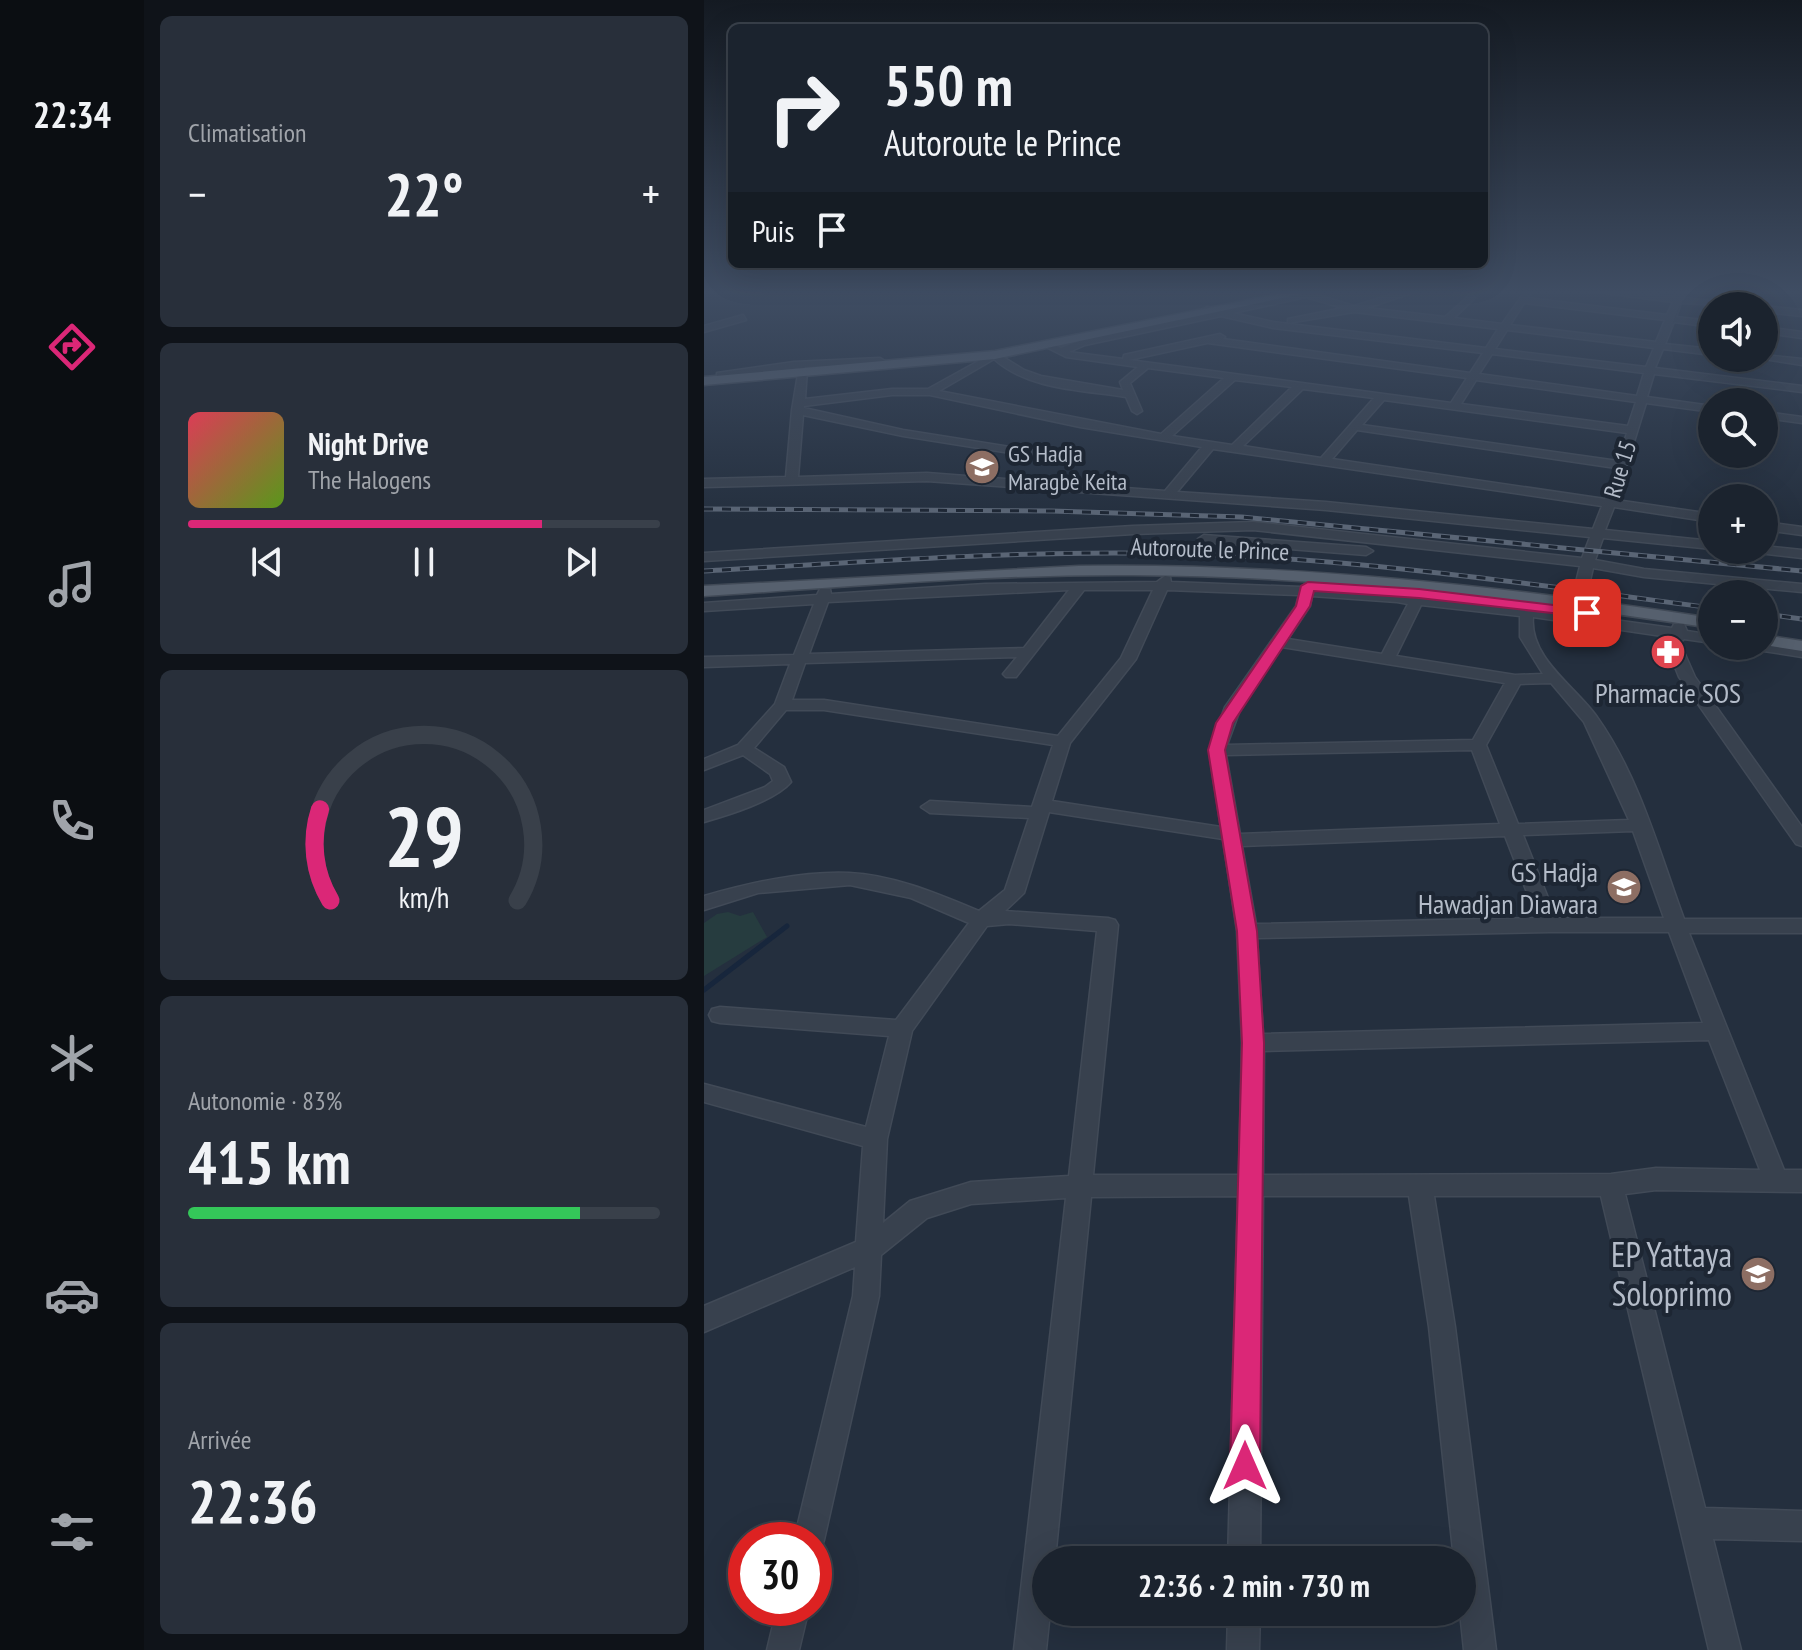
<!DOCTYPE html>
<html lang="fr">
<meta charset="utf-8">
<style>
body{margin:0;font-family:"PT Sans Narrow",sans-serif;background:#282f3a;color:#f1f3f6;height:100vh;display:flex;flex-direction:column;font-size:30px;white-space:nowrap}
*{box-sizing:border-box;margin:0}
p{font-size:26px;color:#a0a4aa}
.icon{flex:none;width:44px;height:44px;fill:none;stroke:currentColor;stroke-width:2;stroke-linecap:round;stroke-linejoin:round}
.map{position:relative;flex:1;overflow:hidden}
.drawer{display:flex;flex-direction:column;gap:16px;padding:16px;background:#0f1319;width:560px}
.drawer>*{flex:none}
.banner{position:absolute;left:24px;top:24px;width:760px;height:244px;border-radius:12px;box-shadow:0 8px 32px #0002,0 0 0 2px #39404a;background:#1b232e;color:#f1f3f6;overflow:hidden}
.controls{position:absolute;left:994px;top:292px;display:grid;gap:16px}
.controls a{display:grid;place-items:center;width:80px;height:80px;border-radius:50%;background:#1b232e;box-shadow:0 8px 32px #0002,0 0 0 2px #39404a;font-size:40px}
.speed{position:absolute;left:24px;top:1522px;display:flex;gap:16px;font-size:40px;font-weight:700;text-align:center}
.speed>*{display:grid;place-content:center;width:104px;height:104px;border-radius:50%;background:#1b232e;box-shadow:0 8px 32px #0002,0 0 0 2px #39404a;line-height:1}
.speed .limit{border:12px solid #d22;background:#fff;color:#111}
.pin{position:absolute;display:grid;place-items:center;width:68px;height:68px;color:#fff;margin:-34px;border-radius:16px;box-shadow:0 4px 12px #0006}
.me{position:absolute;width:88px;margin:-44px;rotate:0deg;stroke-linejoin:round;filter:drop-shadow(0 0 6px #0008)}
.turn{display:flex;align-items:center;gap:28px;height:168px;padding:0 24px;font-size:36px}
.turn .icon{width:104px;height:104px;stroke-width:2.5}
.turn b{display:block;font-size:56px;line-height:68px}
.then{display:flex;align-items:center;height:76px;padding:0 24px;background:#0003;gap:16px;font-size:30px}
.big{font-size:60px;font-weight:700;line-height:1.1}
.drawer .tile{flex:1;display:flex;flex-direction:column;justify-content:center;gap:12px;min-width:0;padding:0 28px;border-radius:12px;background:#282f3a}
.drawer .dial{align-items:center;gap:0}
.dial svg{height:208px;overflow:visible;fill:none;stroke:#39404a;stroke-width:7;stroke-linecap:round;text-anchor:middle}
.dial text{fill:#f1f3f6;stroke:none}
.song{display:flex;align-items:center;gap:24px}
.cover{width:96px;height:96px;border-radius:12px;background:linear-gradient(135deg,hsl(350 70% 55%),hsl(90 70% 35%))}
.played{height:8px;border-radius:4px;background:linear-gradient(90deg,#db2777 75%,#39404a 75%)}
.keys{display:flex;justify-content:space-around;direction:ltr}
.heat{display:flex;justify-content:space-between;align-items:center;font-size:44px;direction:ltr}
.charge{height:12px;border-radius:6px;background:linear-gradient(90deg,#34c759 83%,#39404a 0)}
.trip{position:absolute;left:328px;top:1546px;width:444px;height:80px;border-radius:40px;background:#1b232e;box-shadow:0 8px 32px #0002,0 0 0 2px #39404a;font-weight:700;line-height:80px;text-align:center}
main{display:flex;flex:1;min-height:0}
.tab-bar{display:flex;flex-direction:column;width:144px;justify-content:space-around;align-items:center;background:#0b0e12;color:#a0a4aa}
.tab-bar .icon{width:56px;height:56px}
.tab-bar .on{color:#db2777}
.tab-bar b{font-size:36px;color:#f1f3f6}
.map>svg:first-child{display:block}
.green{fill:#263c3f}
.lines{fill:none;stroke-linecap:round;stroke-linejoin:round}
.stream{stroke:#17263c;stroke-width:5}
.minor-casing{stroke:#414a57;stroke-width:3}
.major-casing{stroke:#414a57;stroke-width:3}
.minor{fill:#38414e;fill-rule:evenodd}
.major{fill:#56606e;fill-rule:evenodd}
.rail-casing{stroke:#5a6575;stroke-width:5}
.rail{stroke:#1d2633;stroke-width:3;stroke-dasharray:9;stroke-linecap:butt}
.route{fill:#db2777;stroke:#8e194d;stroke-width:2}
.labels{text-anchor:middle;dominant-baseline:central;stroke-width:8;stroke-linejoin:round;paint-order:stroke}
.far-poi-label{font-size:24px;fill:#b4bcc9;stroke:#1d2633;text-anchor:start}
.far-street-label{font-size:24px;fill:#b4bcc9;stroke:#1d2633}
.poi-label{font-size:28px;fill:#b4bcc9;stroke:#1d2633}
.near-poi-label{font-size:34px;fill:#b4bcc9;stroke:#1d2633;text-anchor:end}
</style>
<main>
<nav class="tab-bar">
<b>22:34</b>
<svg class="icon on" aria-label="directions" viewBox="0 0 24 24"><path d="M12 3l9 9-9 9-9-9zM9 14v-3h6M13 9l2 2-2 2"/></svg>
<svg class="icon" aria-label="music" viewBox="0 0 24 24"><path d="M9 18V5l10-2v13"/><circle cx="6" cy="18" r="3"/><circle cx="16" cy="16" r="3"/></svg>
<svg class="icon" aria-label="phone" viewBox="0 0 24 24"><path d="M5 4h4l2 5-3 2q2 4 5 5l2-3 5 2v4C11 20 4 13 5 4z"/></svg>
<svg class="icon" aria-label="climate" viewBox="0 0 24 24"><path d="M12 3v18M4 7l16 10M4 17L20 7"/></svg>
<svg class="icon" aria-label="car" viewBox="0 0 24 24"><path d="M5 17H2v-5l4-1 3-4h7l3 4 3 1v5h-3M9 17h6M6 11h13"/><circle cx="7" cy="17" r="2"/><circle cx="17" cy="17" r="2"/></svg>
<svg class="icon" aria-label="filters" viewBox="0 0 24 24"><path d="M4 7h16M4 17h16"/><circle cx="9" cy="7" r="2"/><circle cx="15" cy="17" r="2"/></svg>
</nav>
<section class="drawer">
<div class="tile"><p>Climatisation</p>
<div class="heat"><a>−</a><b class="big">22°</b><a>+</a></div>
</div>
<div class="tile">
<div class="song"><i class="cover"></i><div><b>Night Drive</b><p>The Halogens</p></div></div>
<div class="played"></div>
<div class="keys"><svg class="icon" aria-label="previous" viewBox="0 0 24 24"><path d="M18 5L8 12l10 7zM5 5v14"/></svg><svg class="icon" aria-label="pause" viewBox="0 0 24 24"><path d="M8 5v14M16 5v14"/></svg><svg class="icon" aria-label="next" viewBox="0 0 24 24"><path d="M6 5l10 7-10 7zM19 5v14"/></svg></div>
</div>
<div class="tile dial"><svg viewBox="0 0 100 80">
<path d="M14 69A42 42 0 1 1 86 69"/>
<path d="M14 69A42 42 0 0 1 10 34" stroke="#db2777"/>
<text x="50" y="56" font-size="32" font-weight="700">29</text>
<text x="50" y="72" font-size="11">km/h</text>
</svg></div>
<div class="tile"><p>Autonomie · 83%</p><b class="big">415 km</b><div class="charge"></div></div>
<div class="tile"><p>Arrivée</p><b class="big">22:36</b></div>
</section>
<div class="map">
<svg width="1098" height="1650" viewBox="0 0 1098 1650">
<rect width="100%" height="100%" fill="#242f3e"/>
<path class="green" d="M24,912L36,916L49,912L63,937L0,976V923L13,914Z"/>
<g class="lines">
<path class="stream" d="M0,990L83,926"/>
<defs>
<path id="minor" d="M597,290L613,291V295L650,306L702,290H716L663,308L741,317L768,293L771,298L750,318L798,324L822,290L826,293L823,298L963,315L969,302L878,290L971,297L974,290H982L979,298L1034,304L1035,306L977,303L972,317L1008,321V327L970,322L961,344L1008,349V355L959,349L951,368L1098,386V392L950,374L943,397L1008,406V412L942,403L912,500L1008,514V522L910,507L901,530L1008,541V549L899,538L891,560L940,569L1098,584V592L940,577L889,568L881,602L874,606L867,602L876,566L549,530L429,534L0,561V553L429,526L549,522L878,558L886,537L622,510L223,481L0,487V479L82,477L88,410L95,368L17,378L13,377V373L90,362L176,358L186,364L181,367L174,364L100,367L103,370L101,399L188,389H224L291,352L320,370L337,376L419,390L416,382L434,367L362,357L340,346L345,343L357,348L378,340L505,313L499,310L503,307L517,310L593,294ZM602,297L639,308L584,319V323L650,312L794,329L782,348L569,322L529,313ZM820,303L961,320L952,342L806,325ZM517,316L569,328L779,353L766,373L519,339L521,337L516,334L420,355L419,359L365,352L381,345ZM803,330L950,348L942,367L791,349ZM503,343H504L763,378L747,403L425,360ZM788,354L940,373L933,396L775,374ZM290,359C324,390 379,390 422,397L428,411L433,414L438,411L426,383L444,368L520,378L457,434L235,391ZM531,380L588,387L528,445L468,436ZM772,380L932,402L924,426L757,404ZM599,389L670,398L617,458L539,446ZM188,395H226L376,427L498,447L461,491L223,473L94,477L99,415L199,436L332,457L338,454L332,451L199,430L100,408V406ZM680,400L923,433L914,461L658,425ZM653,430L912,468L901,499L628,459ZM509,449L530,452L898,506L889,529L622,502L473,492Z
M1060,306L1098,310V316L1060,312Z
M39,315L42,320L0,332V326Z
M1060,327L1098,332V338L1060,333Z
M1060,355L1098,359V365L1053,358H1060Z
M1060,412L1098,417V423L1060,418Z
M1060,522L1098,527V535L1060,530Z
M500,535L662,547L669,551L662,555L495,542L494,539Z
M1060,546L1098,550V558L1054,553L1052,550H1060Z
M461,576L466,577L467,582L597,587L604,582L609,583L610,588L713,595L817,607L820,602H830L831,609L968,628L970,624H980L983,631L1008,635V643L980,639L976,643L991,677L1098,827V846L1092,844L975,677L961,642L965,637L829,617C825,658 872,687 893,717C935,776 955,851 980,919H1098V933H985L1080,1170H1098V1192L952,1190L921,1194L1001,1508L1098,1511V1541L1009,1539L1037,1650H1005L897,1196H730L751,1327L792,1650H760L756,1612H758V1560H750L725,1327L705,1196H559L556,1560H524L534,1196L387,1197L351,1560H342V1612H346L342,1650H310L362,1198L267,1204L223,1218L177,1255L175,1296L120,1540L116,1551L110,1553V1540H90L149,1296L151,1267L0,1332V1306L152,1242L159,1146L0,1102V1084L162,1127L185,1036L16,1023L8,1021L5,1015L8,1009L16,1007L192,1020L265,923L207,898L146,885L54,893L0,910V896C46,883 97,871 145,873C190,875 234,894 275,911L301,890L325,818L226,813L217,807L226,801L328,807L349,745L120,710H82L50,748L80,767L87,782C71,801 24,815 0,822V810L61,787L69,781L66,774L39,755L0,770V759L34,745L71,704L86,664L0,667V657L90,655L110,604L0,611V603L113,595L116,589H126L127,594L281,584L453,582ZM365,590L320,648L105,654L124,602ZM380,590H449L417,658L354,736L120,700H88L101,663L313,657L299,674L302,677H312ZM463,590L595,595L592,606L521,707L505,750L517,827L348,801L366,743L432,659ZM608,596L693,602L704,604L678,654L584,639L606,606ZM717,605L816,616V637L839,674L811,675L692,656ZM578,647L801,683L769,740L523,745L537,707ZM847,683L880,722L925,820L814,824L782,745L816,684ZM768,750L796,824L536,834L522,755ZM345,812L519,839L533,931L538,1043L535,1175H389L414,925L411,920L404,918L301,911L320,893ZM929,831L960,918H852L819,835ZM801,836L833,918L552,924L538,846ZM305,924L393,931L365,1176L267,1182L206,1201L179,1223L183,1139L208,1031L283,926ZM845,932H965L999,1023L559,1034L553,938ZM1005,1040L1056,1170L952,1168L907,1174L559,1175L560,1051Z
M1060,643L1098,649V657L1053,650L1046,646H1060Z
M73,1608H105L95,1650H63Z
M524,1612H556L555,1650H523Z"/>
<path id="major" d="M594,290H616L291,359L0,385V377L291,351Z
M375,566C588,563 798,586 1008,618V628C816,599 624,576 429,575C286,574 143,587 0,596V586Z
M1060,635L1098,641V651L1060,645Z"/>
</defs>
<use href="#minor" class="minor-casing"/>
<use href="#major" class="major-casing"/>
<use href="#minor" class="minor"/>
<use href="#major" class="major"/>
<defs>
<path id="rail" d="M0,509L348,511L538,517L1098,571
M0,571C161,562 323,549 484,554C660,559 834,585 1008,608
M1060,614L1098,619"/>
</defs>
<use href="#rail" class="rail-casing"/>
<use href="#rail" class="rail"/>
</g>
<linearGradient id="sky" x2="0" y2="1"><stop stop-color="#141a22"/><stop offset="0.56" stop-color="#3f4d63"/><stop offset="1" stop-color="#3f4d63" stop-opacity="0"/></linearGradient>
<rect width="1098" height="521" fill="url(#sky)"/>
<path class="route" d="M604,582L715,589L883,609L890,613L883,617L715,598L610,591L606,606L529,723L521,750L553,931L560,1043L556,1466L551,1477L541,1481L531,1477L526,1466L538,1043L533,931L504,750L512,723L592,606L597,586Z"/>
<defs>
<symbol id="school-disc" viewBox="-11 -11 22 22"><circle r="9.5" fill="#8d6e63" stroke="#1d2633"/><path d="M0-5L7-2L0 1L-7-2ZM-4 1L0 2.5L4 1V4Q0 6-4 4Z" fill="#fff"/></symbol>
<symbol id="pharmacy-disc" viewBox="-11 -11 22 22"><circle r="9.5" fill="#e0444e" stroke="#1d2633"/><path d="M-2-6h4v4h4v4h-4v4h-4v-4h-4v-4h4Z" fill="#fff"/></symbol>
</defs>
<g fill-rule="evenodd">
<use href="#school-disc" x="258" y="447" width="40" height="40"/>
<use href="#pharmacy-disc" x="944" y="632" width="40" height="40"/>
<use href="#school-disc" x="900" y="867" width="40" height="40"/>
<use href="#school-disc" x="1034" y="1254" width="40" height="40"/>
</g>
<g class="labels">
<g class="far-poi-label">
<text x="304" y="453">GS Hadja<tspan x="304" dy="28">Maragbè Keita</tspan></text>
</g>
<g class="far-street-label">
<text transform="translate(916 469) rotate(-73)">Rue 15</text>
<text transform="translate(506 549) rotate(2)">Autoroute le Prince</text>
</g>
<g class="poi-label">
<text x="964" y="692">Pharmacie SOS</text>
<text x="894" y="871" text-anchor="end">GS Hadja<tspan x="894" dy="32">Hawadjan Diawara</tspan></text>
</g>
<g class="near-poi-label">
<text x="1028" y="1254">EP Yattaya<tspan x="1028" dy="39">Soloprimo</tspan></text>
</g>
</g>
</svg>
<div class="controls">
<a><svg class="icon" aria-label="sound" viewBox="0 0 24 24"><path d="M4 9h4l5-4v14l-5-4H4zM17 9q2 3 0 6"/></svg></a>
<a><svg class="icon" aria-label="search" viewBox="0 0 24 24"><circle cx="10" cy="10" r="6"/><path d="M15 15l6 6"/></svg></a>
<a>+</a>
<a>−</a>
</div>
<div class="speed"><div class="limit">30</div></div>
<div class="pin" style="left:883px;top:613px;background:#d93025"><svg class="icon" aria-label="arrive" viewBox="0 0 24 24"><path d="M6 21V4h12l-3 4 3 4H6"/></svg></div>
<svg class="me" style="left:541px;top:1466px" viewBox="-20 -20 40 40"><path d="M0-17L14 15 0 8-14 15z" fill="#db2777" stroke="#fff" stroke-width="4"/></svg>
<div class="trip">22:36 · 2 min · 730 m</div>
<div class="banner">
<div class="turn"><svg class="icon" aria-label="right" viewBox="0 0 24 24"><path d="M7 20v-9h11M14 6l5 5-5 5"/></svg><div><b>550 m</b>Autoroute le Prince</div></div>
<div class="then">Puis<svg class="icon" aria-label="arrive" viewBox="0 0 24 24"><path d="M6 21V4h12l-3 4 3 4H6"/></svg></div>
</div>
</div>
</main>
